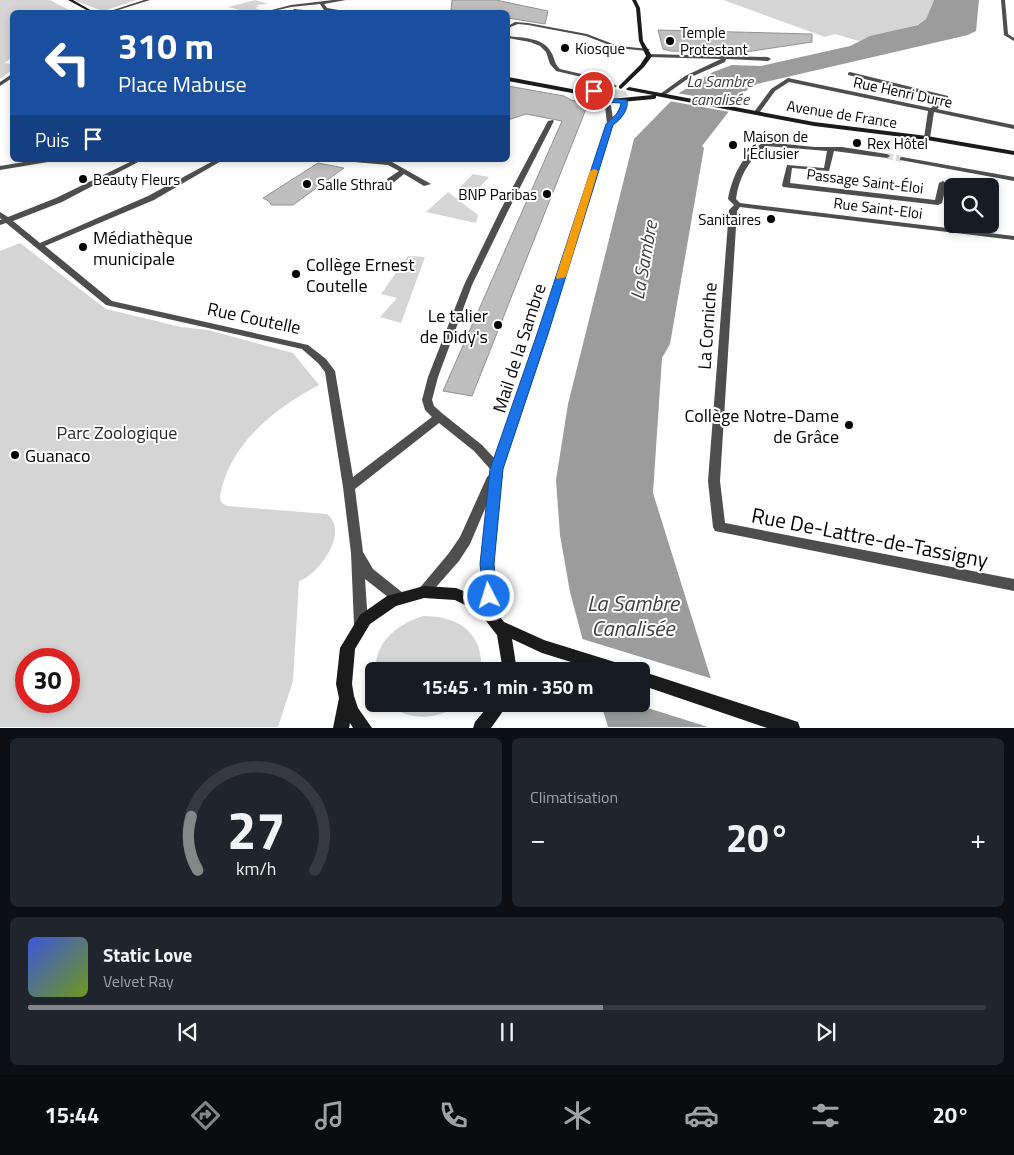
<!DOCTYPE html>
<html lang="fr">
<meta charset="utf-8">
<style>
body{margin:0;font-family:"Titillium Web",sans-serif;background:#20242c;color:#f1f3f6;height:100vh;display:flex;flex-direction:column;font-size:19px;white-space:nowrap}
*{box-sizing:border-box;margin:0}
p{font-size:16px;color:#9ea1a6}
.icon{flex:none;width:28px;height:28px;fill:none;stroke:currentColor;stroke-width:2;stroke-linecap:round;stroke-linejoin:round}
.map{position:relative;height:728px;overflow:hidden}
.details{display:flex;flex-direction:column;gap:10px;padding:10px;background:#0d0f14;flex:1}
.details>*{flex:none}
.top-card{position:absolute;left:10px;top:10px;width:500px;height:152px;border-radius:8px;box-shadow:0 2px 8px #0003;background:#1a4fa0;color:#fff;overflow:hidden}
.fabs{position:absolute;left:944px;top:178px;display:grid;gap:10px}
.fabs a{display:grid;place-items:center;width:55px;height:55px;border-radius:8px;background:#171b24;box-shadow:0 2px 8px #0003;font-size:25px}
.speed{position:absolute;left:15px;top:648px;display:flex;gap:10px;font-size:25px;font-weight:700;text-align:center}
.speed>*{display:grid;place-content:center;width:65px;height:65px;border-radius:50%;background:#171b24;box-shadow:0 2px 8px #0003;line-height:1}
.speed .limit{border:8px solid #d22;background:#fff;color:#111}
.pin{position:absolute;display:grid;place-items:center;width:42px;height:42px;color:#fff;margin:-21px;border:2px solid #fff;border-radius:50%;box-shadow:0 1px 5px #0007}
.me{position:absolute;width:55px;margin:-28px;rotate:355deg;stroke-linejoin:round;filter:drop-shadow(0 0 4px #0008)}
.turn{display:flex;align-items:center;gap:18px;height:105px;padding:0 25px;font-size:22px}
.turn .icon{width:65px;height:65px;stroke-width:2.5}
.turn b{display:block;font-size:35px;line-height:42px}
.then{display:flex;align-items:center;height:48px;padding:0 25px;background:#0003;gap:10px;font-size:19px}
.big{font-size:38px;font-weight:700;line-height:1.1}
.details .widget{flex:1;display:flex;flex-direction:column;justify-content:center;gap:8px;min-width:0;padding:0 18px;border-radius:8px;background:#20242c}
.details .dial{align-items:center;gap:0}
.dial svg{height:130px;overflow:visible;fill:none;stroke:#363941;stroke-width:7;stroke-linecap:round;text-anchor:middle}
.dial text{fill:#f1f3f6;stroke:none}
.song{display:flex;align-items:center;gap:15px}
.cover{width:60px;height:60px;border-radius:8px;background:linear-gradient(135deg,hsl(230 70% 55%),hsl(80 70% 35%))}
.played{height:5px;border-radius:2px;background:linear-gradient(90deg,#858687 60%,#363941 60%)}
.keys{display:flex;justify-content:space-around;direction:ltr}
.heat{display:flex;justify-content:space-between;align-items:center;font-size:28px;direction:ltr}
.details .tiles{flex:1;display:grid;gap:10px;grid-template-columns:1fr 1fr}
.widget:last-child{grid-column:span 2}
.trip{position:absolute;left:365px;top:662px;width:285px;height:50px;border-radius:8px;background:#171b24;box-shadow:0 2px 8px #0003;font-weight:700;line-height:50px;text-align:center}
.tab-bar{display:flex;height:80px;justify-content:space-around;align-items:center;background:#090b0e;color:#9ea1a6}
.tab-bar .icon{width:35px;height:35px}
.tab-bar .selected{color:#858687}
.tab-bar b{font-size:22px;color:#f1f3f6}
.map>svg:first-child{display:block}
.green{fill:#d5d5d5;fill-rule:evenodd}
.water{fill:#9c9c9c}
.pier{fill:#fff}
.building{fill:#bebebe;stroke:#929292}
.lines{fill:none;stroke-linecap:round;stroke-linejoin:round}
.street-tunnel{stroke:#d9d9d9;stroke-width:6;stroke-dasharray:6 3;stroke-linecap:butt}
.street{fill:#4e4e4e;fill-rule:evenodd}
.secondary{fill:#1b1b1b;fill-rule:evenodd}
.route{fill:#1a73e8;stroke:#114b97}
.slow{fill:#f59e0b}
.poi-dot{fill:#000;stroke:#fff;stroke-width:2}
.labels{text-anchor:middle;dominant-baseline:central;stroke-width:4;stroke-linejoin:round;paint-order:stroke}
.far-poi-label{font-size:15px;fill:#000;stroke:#fff;text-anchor:start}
.far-street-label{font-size:15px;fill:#000;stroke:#fff}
.far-water-label{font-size:16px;font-style:italic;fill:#3d3d3d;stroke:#fff}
.poi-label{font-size:18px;fill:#000;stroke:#fff;text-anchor:start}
.street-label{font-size:18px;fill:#000;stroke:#fff}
.park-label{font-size:18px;fill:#2c2c2c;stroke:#fff}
.water-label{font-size:19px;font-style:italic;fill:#3d3d3d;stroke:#fff}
.near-street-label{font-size:21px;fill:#000;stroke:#fff}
.near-water-label{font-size:22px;font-style:italic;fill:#3d3d3d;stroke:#fff}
</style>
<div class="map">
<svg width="1014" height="728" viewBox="0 0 1014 728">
<rect width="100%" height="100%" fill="#fff"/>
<path class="green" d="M0,0H50L73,12H12V58L4,63L12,64V70L0,79Z
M73,0H137L103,11Z
M255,0L269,4L255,5L260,6L255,8L264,11C251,14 241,10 228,7Z
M723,0H934L926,19L920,24L859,41L835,34L825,37Z
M611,89L625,91L628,96L612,99L600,94L603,90Z
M473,174L489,177L472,196L456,191Z
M448,192L478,215L476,223L426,212Z
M20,243L106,309L181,327L208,330L293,353L319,385C275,408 229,444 220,496L221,502L227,506L327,514C350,532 319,574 299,581L293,681L278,727H0V251ZM26,659H69V701H26Z
M408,256L425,257L401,323L380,317L397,298L381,294Z
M423,616C459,616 484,633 481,671H375C376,641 396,625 423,616Z
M389,704H461C440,719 409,723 389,704Z"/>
<path class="water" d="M934,0H979L976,31L968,35L757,84L744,92L702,146L704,148L670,344L662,358L653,493L726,727H608L601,704H641V671H591L570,592L560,535L556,480L568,404L634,139L679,93L713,72L732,65L761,66L850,46L870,36L918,25L926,19Z"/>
<path class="pier" d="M676,93L736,103L730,112L669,101Z
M579,638L713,679L729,728L708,727L635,704H641V671H589Z"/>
<path class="building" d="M452,0H496L548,11L545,24L508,18V12H470L451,10Z
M658,30L812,34V42L739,53L671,51L663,49Z
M508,86L564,96L571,100L588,104L472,396L443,391L562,121L526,114L508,120Z
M318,163L344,168L293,205H271L270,202L263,198Z"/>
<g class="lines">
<path class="street-tunnel" d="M887,156L902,159"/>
<path class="street" d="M144,0H150L112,12H107Z
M333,0H346L324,4L327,8L344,11L346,12L324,10L320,4L291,7L269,12H264L291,5Z
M1001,0H1005L1008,34L1014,38V41L1004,35Z
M294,9L313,11L315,12L292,11Z
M515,22L528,23L587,34L618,46L650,49L647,51L617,48L586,36L528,25L518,24L508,28V26Z
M508,36C522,38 543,37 551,52C555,58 554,64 560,69L603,79L617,86L614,88L599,81L556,71L550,64L546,52L540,46L530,42L508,38Z
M649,54L768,57L771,59L768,61L726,59L725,62L689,78L662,97L659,95L660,94L685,76L721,59L647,57Z
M850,72L948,96V98L937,109L1014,125V129L934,112L930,138L927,140L924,138L928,111L789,82L775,91L759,113L754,112L771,89L788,78L931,108L942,98L848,75V73Z
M12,74V78L0,86V82Z
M603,98L611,106L613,119L615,117L623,100L628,101L621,118L613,125L548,334L503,469L494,564L499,614L497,618L492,620L487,618L485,614L480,564L487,504L470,544L459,561L430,594L425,596L420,594L418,590L449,553L460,537L487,477L491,473V470L474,451L439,423L355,489L363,552L373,569L403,593L405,597L403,601L398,603L393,601L365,579L368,624L366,629L361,630L356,629L354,624L351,553L343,487L325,372L318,363L302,349L106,305L6,223L0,225V220H2L0,218V212L8,217L56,198L134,160H142L62,202L13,221L40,243L148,196L215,160H223L154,200L45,246L112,301L308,345L326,359L335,371L353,477L432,417L425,410L422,400L428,377L464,285L500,211L548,121L553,120L554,121L508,211L472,285L438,377L432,400L434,406L443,414L482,445L495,459L538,334L607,124L605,106L600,100Z
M765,142L815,147H842L887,154L890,156L887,158L834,151L829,171L792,168L790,183L935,200L939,183L943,181L947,183L942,203L938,205L783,187L782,185L787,165L824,168L827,151L766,146C749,160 739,176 736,199L740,203L1014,236V240L740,207L737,211L720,481L725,523L1014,579V591L715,531L713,527L708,481L729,210L734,205L728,199C732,177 743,152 765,142Z
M902,157L1014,177V181L900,160V158Z
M36,160H51L48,162L0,170V166Z
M351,160L392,162L431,184L424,186L404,174L393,183H387V179L399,171L388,165L354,162Z"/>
<path class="secondary" d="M68,0H73L94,12H90Z
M632,0H636L640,8L643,41L652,56L644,67L621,89L619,88V86L640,65L646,56L639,41L636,8Z
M508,77L572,89L610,99L653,95L627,90L626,89L629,87L814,122L927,136L1014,151V155L927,140L814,126L656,96V98L654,99L610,103L572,93L508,81Z
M600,85L602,86V88L576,90L573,88L576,86Z
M424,586L456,588L461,590L489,603L504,622L544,640L621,664L626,666L628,671H600L542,653L512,639L517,671H503L497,635L479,612L455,600L424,598L396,606L370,624L355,649L352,684L354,696L358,708L372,728H353L350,723L349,728H333L339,698L336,684L340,648L360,615L387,596Z
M640,671H641L792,720L798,722L800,728H767L641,685V671Z
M490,704H508L491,728H473L475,722Z"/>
</g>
<path class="route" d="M591,90H596L597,95L605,98L627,100C629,110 621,119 613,125L548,334L503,469L494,564L497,596L495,601L489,603L484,601L480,564L490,469L537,334L606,124C613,117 620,113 621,103L603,102L592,97Z"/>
<path class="slow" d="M594,169L598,171L566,277L557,279L556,277L590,171Z"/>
<g class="poi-dot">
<circle cx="670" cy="41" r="5"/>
<circle cx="565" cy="48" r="5"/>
<circle cx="857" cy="143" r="5"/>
<circle cx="733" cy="145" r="5"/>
<circle cx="83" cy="179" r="5"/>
<circle cx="307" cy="184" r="5"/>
<circle cx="547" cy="194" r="5"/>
<circle cx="771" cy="219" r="5"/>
<circle cx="83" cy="247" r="5"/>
<circle cx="296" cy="274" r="5"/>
<circle cx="498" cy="325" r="5"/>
<circle cx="849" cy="425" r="5"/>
<circle cx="15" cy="455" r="5"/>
</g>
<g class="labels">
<g class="far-poi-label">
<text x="680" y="32">Temple<tspan x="680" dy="17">Protestant</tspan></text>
<text x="575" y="48">Kiosque</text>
<text x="743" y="136">Maison de<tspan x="743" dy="17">l’Éclusier</tspan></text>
<text x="867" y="143">Rex Hôtel</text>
<text x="93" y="179">Beauty Fleurs</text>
<text x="317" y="184">Salle Sthrau</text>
<text x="537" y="194" text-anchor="end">BNP Paribas</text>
<text x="761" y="219" text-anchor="end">Sanitaires</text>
</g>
<g class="far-street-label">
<text transform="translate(903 92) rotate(12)">Rue Henri Durre</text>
<text transform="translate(842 114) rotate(9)">Avenue de France</text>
<text transform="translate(865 181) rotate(7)">Passage Saint-Éloi</text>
<text transform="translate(878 208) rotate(7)">Rue Saint-Eloi</text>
</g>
<g class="far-water-label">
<text x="720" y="81">La Sambre<tspan x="720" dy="18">canalisée</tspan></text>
</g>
<g class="poi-label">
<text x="93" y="237">Médiathèque<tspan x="93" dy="21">municipale</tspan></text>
<text x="306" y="264">Collège Ernest<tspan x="306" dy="21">Coutelle</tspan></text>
<text x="488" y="315" text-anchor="end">Le talier<tspan x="488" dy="21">de Didy's</tspan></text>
<text x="839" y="415" text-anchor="end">Collège Notre-Dame<tspan x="839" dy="21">de Grâce</tspan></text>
<text x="25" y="455">Guanaco</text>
</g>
<g class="street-label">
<text transform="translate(254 318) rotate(12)">Rue Coutelle</text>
<text transform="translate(707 326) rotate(-86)">La Corniche</text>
<text transform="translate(519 348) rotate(-72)">Mail de la Sambre</text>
</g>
<g class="park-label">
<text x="117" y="432">Parc Zoologique</text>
</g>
<g class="water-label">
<text transform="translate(643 260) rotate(-80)">La Sambre</text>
</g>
<g class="near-street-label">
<text transform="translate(870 537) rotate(11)">Rue De-Lattre-de-Tassigny</text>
</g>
<g class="near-water-label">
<text x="633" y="603">La Sambre<tspan x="633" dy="25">Canalisée</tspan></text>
</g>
</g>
</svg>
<div class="fabs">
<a><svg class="icon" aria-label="search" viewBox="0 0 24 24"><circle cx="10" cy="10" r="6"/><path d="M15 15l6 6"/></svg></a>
</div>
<div class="speed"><div class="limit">30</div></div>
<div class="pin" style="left:594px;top:91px;background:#d93025"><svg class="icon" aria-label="arrive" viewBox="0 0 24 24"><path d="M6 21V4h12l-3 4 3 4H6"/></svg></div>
<svg class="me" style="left:489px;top:596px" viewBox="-20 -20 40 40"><circle r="17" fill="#1a73e8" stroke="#fff" stroke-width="3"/><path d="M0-11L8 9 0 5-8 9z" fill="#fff"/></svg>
<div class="trip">15:45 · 1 min · 350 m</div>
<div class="top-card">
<div class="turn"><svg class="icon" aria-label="left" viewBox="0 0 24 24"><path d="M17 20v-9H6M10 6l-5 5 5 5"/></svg><div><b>310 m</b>Place Mabuse</div></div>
<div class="then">Puis<svg class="icon" aria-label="arrive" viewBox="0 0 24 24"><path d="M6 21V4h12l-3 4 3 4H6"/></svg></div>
</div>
</div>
<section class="details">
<div class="tiles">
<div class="widget dial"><svg viewBox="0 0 100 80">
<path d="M14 69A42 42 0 1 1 86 69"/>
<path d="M14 69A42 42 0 0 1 10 36" stroke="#858687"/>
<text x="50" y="56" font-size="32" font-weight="700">27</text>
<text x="50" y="72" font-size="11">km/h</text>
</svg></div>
<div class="widget"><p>Climatisation</p>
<div class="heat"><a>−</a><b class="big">20°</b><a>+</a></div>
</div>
<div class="widget">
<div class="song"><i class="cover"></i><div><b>Static Love</b><p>Velvet Ray</p></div></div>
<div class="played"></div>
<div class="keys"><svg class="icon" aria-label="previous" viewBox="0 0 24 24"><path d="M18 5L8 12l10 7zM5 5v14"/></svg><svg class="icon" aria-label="pause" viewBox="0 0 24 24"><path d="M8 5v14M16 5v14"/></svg><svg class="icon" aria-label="next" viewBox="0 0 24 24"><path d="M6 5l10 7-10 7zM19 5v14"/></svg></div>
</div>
</div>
</section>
<nav class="tab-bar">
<b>15:44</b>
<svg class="icon selected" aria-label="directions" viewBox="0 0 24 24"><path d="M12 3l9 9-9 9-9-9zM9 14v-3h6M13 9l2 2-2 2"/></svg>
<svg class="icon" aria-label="music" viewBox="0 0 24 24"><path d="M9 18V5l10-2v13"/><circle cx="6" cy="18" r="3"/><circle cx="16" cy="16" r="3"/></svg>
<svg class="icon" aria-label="phone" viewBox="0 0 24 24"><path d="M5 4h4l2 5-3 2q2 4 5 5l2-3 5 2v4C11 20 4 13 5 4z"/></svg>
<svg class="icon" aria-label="climate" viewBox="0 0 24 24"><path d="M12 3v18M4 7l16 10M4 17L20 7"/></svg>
<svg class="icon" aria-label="car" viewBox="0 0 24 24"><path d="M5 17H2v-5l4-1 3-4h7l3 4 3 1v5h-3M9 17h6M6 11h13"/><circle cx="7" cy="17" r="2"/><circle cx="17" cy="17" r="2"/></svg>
<svg class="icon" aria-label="filters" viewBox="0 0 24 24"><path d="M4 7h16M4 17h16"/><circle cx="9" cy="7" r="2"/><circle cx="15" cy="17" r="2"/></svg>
<b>20°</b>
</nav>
